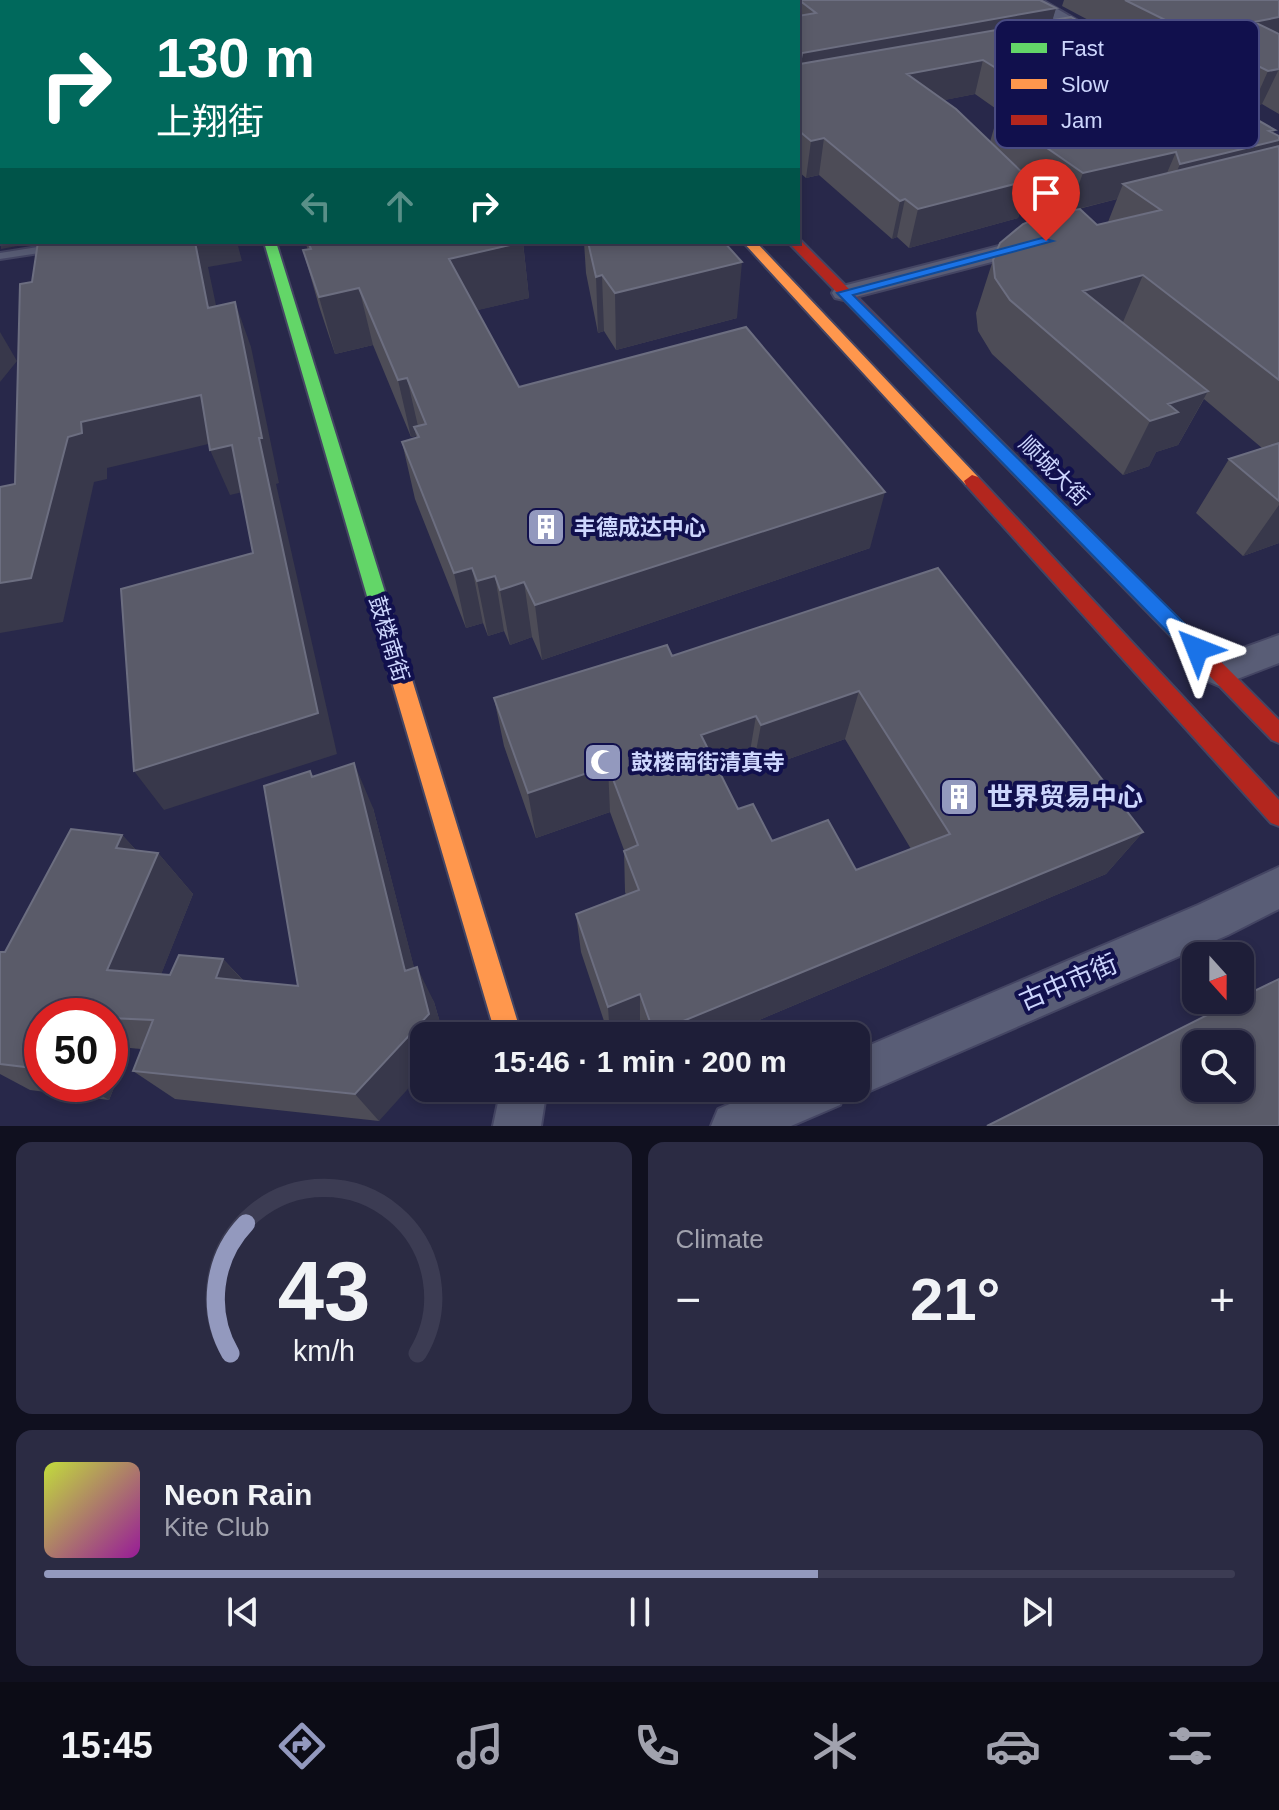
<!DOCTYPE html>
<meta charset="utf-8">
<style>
body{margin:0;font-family:Arial,"Noto Sans SC",sans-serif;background:#2b2b43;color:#f1f3f6;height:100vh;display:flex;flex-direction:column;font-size:30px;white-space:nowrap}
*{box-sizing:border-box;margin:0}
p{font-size:26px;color:#a1a2ae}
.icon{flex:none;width:44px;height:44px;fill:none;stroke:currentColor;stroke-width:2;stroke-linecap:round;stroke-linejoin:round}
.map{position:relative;height:1126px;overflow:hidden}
.drawer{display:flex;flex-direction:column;gap:16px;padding:16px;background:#10101f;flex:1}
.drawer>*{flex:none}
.top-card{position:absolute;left:0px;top:0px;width:800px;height:244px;box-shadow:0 4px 12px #0003,0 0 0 2px #3c3c53;background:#00695c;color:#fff;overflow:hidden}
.needle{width:52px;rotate:159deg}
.fabs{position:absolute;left:1182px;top:942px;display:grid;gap:16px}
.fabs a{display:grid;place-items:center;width:72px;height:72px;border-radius:16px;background:#1e1e38;box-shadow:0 4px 12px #0003,0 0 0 2px #3c3c53;font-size:40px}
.speed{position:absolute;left:24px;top:998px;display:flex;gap:16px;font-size:40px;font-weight:700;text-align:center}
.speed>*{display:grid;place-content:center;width:104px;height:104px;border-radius:50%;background:#1e1e38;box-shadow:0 4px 12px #0003,0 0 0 2px #3c3c53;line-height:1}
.speed .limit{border:12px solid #d22;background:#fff;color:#111}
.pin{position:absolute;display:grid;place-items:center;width:68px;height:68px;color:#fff;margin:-82px -34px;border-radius:50% 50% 50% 0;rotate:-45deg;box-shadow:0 0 8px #0007}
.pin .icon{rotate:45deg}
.me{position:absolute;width:88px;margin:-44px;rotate:315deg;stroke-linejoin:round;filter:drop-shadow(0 0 6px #0008)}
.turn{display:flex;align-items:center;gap:28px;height:168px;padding:0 24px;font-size:36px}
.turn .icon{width:104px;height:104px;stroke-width:2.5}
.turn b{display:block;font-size:56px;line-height:68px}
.lanes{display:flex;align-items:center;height:76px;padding:0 24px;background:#0003;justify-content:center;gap:40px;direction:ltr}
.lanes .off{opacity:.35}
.big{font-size:60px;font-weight:700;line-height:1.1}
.drawer .card{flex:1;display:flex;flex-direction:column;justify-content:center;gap:12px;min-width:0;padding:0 28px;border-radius:16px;background:#2b2b43}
.drawer .dial{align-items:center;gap:0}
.dial svg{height:208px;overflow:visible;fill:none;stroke:#3c3c53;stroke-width:7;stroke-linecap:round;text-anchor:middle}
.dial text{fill:#f1f3f6;stroke:none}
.song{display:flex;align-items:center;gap:24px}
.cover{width:96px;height:96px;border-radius:12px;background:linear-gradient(135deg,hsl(70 70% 55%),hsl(300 70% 35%))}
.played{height:8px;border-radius:4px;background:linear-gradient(90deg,#9399be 65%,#3c3c53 65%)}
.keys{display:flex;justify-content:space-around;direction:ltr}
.heat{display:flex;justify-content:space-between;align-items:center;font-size:44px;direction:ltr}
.drawer .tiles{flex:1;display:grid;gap:16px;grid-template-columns:1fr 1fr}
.card:last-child{grid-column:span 2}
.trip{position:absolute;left:410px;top:1022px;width:460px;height:80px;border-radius:16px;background:#1e1e38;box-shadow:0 4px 12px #0003,0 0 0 2px #3c3c53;font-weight:700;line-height:80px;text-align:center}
.tabs{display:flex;height:128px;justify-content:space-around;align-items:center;background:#0c0c16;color:#a1a2ae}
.tabs .icon{width:56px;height:56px}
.tabs .selected{color:#9399be}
.tabs b{font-size:36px;color:#f1f3f6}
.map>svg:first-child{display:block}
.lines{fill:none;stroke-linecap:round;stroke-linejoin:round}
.lane-casing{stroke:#444563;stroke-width:4}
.street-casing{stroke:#444563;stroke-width:4}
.fast-casing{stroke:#444563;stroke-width:4}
.slow-casing{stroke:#444563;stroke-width:4}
.jam-casing{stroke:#444563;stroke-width:4}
.lane{fill:#595d76;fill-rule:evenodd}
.street{fill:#595d76;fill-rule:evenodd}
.fast{fill:#63d668;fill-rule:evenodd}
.slow{fill:#ff974d;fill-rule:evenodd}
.jam{fill:#b3261e;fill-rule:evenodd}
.wall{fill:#4d4c57;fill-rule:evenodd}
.shaded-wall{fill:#38384b}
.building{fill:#5a5b69;stroke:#6c6e80;stroke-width:2;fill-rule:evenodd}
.route{fill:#1a73e8;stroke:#114b97;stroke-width:2}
.labels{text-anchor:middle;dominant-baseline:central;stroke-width:8;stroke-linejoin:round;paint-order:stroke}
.street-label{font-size:22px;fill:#cdd6fd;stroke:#11104d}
.poi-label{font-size:22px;font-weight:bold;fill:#cdd6fd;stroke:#11104d;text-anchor:start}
.near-poi-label{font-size:26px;font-weight:bold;fill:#cdd6fd;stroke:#11104d;text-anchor:start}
.near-street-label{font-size:26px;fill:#cdd6fd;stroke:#11104d}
.key{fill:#11104d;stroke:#494b82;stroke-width:2}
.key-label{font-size:22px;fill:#cdd6fd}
</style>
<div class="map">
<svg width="1279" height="1126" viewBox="0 0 1279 1126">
<rect width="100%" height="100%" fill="#28284a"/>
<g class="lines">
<defs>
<path id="lane" d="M69,242H98L92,245L0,259V253Z"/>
<path id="street" d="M580,0H607L579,2Z
M1022,0H1042L1109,39L1106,43H1094Z
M1038,236L1046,238L1049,243L1046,248L844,300L835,298L832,293L835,288Z
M1279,635V663L1219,686L1207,681L1201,671L1207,661Z
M1279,867V909L1228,935L856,1097L845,1093L840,1105L791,1126H711L718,1109L767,1088H856V1051L1198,905Z
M501,1088H547L541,1126H493Z"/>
<path id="fast" d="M513,0H523L525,2H515Z
M550,0H561L563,2H552Z
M0,104H2L0,111Z
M264,242H276L398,634L395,639H381L378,634Z"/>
<path id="slow" d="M743,242H756L978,477L980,481L978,485H966Z
M388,626L395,629L398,634L522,1036H496L378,634L381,629Z"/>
<path id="jam" d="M799,239L1279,720V743L1272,740L788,242H798Z
M972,475L978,477L1279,800V826L1271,823L966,485L964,481Z"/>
</defs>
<use href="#lane" class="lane-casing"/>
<use href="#street" class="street-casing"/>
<use href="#fast" class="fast-casing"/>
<use href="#slow" class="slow-casing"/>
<use href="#jam" class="jam-casing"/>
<use href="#lane" class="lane"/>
<use href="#street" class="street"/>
<use href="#fast" class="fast"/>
<use href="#slow" class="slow"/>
<use href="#jam" class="jam"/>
</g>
<path class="wall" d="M635,0H752L751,2H635Z
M753,0H1040L1056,8L1052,20L1188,85L1279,136V543L1243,556L1196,513L1229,459L1262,448L1204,399L1178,445L1156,452L1149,466L1123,475L992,354L978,331L976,313L993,260L1069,211L1030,181L1018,218L909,248L897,237L892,239L819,175L806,178L798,171V2H756ZM975,94L1002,113L998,114L990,142L944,100ZM1117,199L1108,222L1097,225L1071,211Z
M1064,0H1279V114L1262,104L1252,107L1062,6Z
M305,242H523L529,298L477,310L519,387L870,548L542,660L532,637L510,645L504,631L488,636L483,623L466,628L415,499L402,442L417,438L416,436L411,437L373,345L335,354L319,306L303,250H308Z
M584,242H724L737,318L616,350L604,331L598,333L586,273Z
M938,568L1143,832L1106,874L721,1036H643L640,1028L620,1036H609L581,952L576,914L626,895L625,892L624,850L610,812L536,838L504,746L494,698L672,656ZM845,739L911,849L856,870L772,841L738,809L720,773L748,763L752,772Z
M313,777L373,808L414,968L434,1002L444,1036H424L379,1121L175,1099L133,1071L141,1049L130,1048L109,1100L30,1090L0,1074V952H5L122,835L136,850L158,853L193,894L161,974L170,975L223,959L243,980L298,986ZM42,1016H110V1084H42Z"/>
<path class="shaded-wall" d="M410,0H473V2H408Z
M726,0H752L751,2H724Z
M1056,8L1046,42L798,88L802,53Z
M1279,17V47L1254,22Z
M0,33H2V86H0Z
M983,60L975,94L900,109L907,74Z
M1279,69L1262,104L1252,107L1268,71Z
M1275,130L1269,142L1279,140V147L1164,201L1180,164Z
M824,138L819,175L806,178L811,141Z
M1176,152L1160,189L1123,184L1117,199L1069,211L1083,173Z
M1030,180L1018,218L909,248L918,209Z
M905,199L897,237L892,239L900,201Z
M2,201V242H39L1,249L0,202Z
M195,242H237L242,261L208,267L226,353L208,308Z
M523,243L529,298L458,315L449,259Z
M742,262L737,318L616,350L615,293Z
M602,275L604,331L598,333L596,277Z
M1143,275L1120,329L1083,291Z
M359,288L373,345L335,354L319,297Z
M235,302L251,347L279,483L276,484L337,754L164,810L134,771L318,713L259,438Z
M0,332L17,361L0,382Z
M407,378L420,435L414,427L416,436L411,437L398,380Z
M1208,391L1178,445L1156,452L1149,466L1123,475L1150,421L1168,404Z
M201,395L221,441L107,468V479L94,482L63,622L0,633V583L68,437L81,422Z
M232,445L251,490L230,495L210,450Z
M885,492L870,548L542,660L535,605Z
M1279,505V543L1243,556Z
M472,568L483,623L466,628L454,573Z
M495,576L504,631L488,636L477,581Z
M524,582L532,637L510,645L500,590Z
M859,691L845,739L752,772L761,725Z
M756,716L748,763L697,781L701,735Z
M354,763L373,808L424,1006L405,971Z
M608,766L610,812L536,838L528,793Z
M1143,832L1106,874L721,1036H654V1033Z
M122,835L152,867L158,853L193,894L149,1005L107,970L116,848Z
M223,959L255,994L216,978Z
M417,967L434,1002L444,1036H424V1071L379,1121L355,1094Z
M640,994V1028L620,1036H610L608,1007Z
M110,1034L130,1048L109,1100L82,1084H110Z"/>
<path class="building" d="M0,0H410L408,2H2V33H0Z
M647,0H726L724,2H649Z
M799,0H1040L1056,8L802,53L800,64L1071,17L1188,85L1195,84L1275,130L1269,131L1279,136V140L1180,164L1176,152L1083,173L998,114L1052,103L983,60L907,74L956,109L1030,180L918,209L905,199L900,201L824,138L811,141L798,130V16L816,13Z
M1125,0H1279V17L1254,22L1279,34V69L1268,71Z
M1279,146V380L1143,275L1083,291L1208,391L1168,404L1178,412L1150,421L1010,300L995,278L993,260L1000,243L1023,224L1045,215L1080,209L1097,225L1161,210L1123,184Z
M2,167V201L0,202V168Z
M38,242H195L208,308L235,302L262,438H259L318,713L134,771L121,589L253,553L232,445L210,450L201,395L81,422L82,433L68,437L31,578L0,583V487L15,484L20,284L32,282Z
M308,242H523L449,259L519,387L746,327L885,492L535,605L524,582L500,590L495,576L477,581L472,568L454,573L402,442L419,437L414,427L426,424L407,378L398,380L359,288L319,297L303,250L311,249Z
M588,242H724L742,262L615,293L602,275L596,277Z
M1279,443V501L1229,459Z
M938,568L1143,832L654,1033L640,994L608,1007L576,914L639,890L624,851L638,845L608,766L528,793L494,698L667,645L672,656ZM859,691L950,834L856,870L828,820L772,841L753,804L738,809L701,735L756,716L761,725Z
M354,763L405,971L417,967L429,1014L355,1094L133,1071L153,1020L110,1018V1016H42V1069L0,1064V952H5L71,829L122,835L116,848L158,853L107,970L170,975L179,955L223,959L216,978L298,986L264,786L310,771L312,777Z
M1279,979V1126H987L1237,1000H1240V998ZM1196,1044H1240V1088H1196Z"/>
<path class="route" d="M1042,238L1053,241L853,295L1204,643L1207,649L1204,655H1190L837,293Z"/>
<defs>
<symbol id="building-square" viewBox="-11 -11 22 22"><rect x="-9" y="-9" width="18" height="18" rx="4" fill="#9399be" stroke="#11104d"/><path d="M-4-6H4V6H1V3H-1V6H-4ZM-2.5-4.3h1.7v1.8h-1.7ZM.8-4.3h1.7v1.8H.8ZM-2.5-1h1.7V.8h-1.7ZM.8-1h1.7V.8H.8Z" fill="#fff"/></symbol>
<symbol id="mosque-square" viewBox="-11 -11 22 22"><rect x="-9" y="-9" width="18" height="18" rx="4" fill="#9399be" stroke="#11104d"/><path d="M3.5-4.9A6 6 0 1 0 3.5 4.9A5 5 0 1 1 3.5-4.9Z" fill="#fff"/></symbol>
</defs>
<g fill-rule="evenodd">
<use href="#building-square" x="524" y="505" width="44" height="44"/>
<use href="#mosque-square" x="581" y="740" width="44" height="44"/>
<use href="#building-square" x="937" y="775" width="44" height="44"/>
</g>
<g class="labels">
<g class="street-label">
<text transform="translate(1054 471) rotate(45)">顺城大街</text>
<text transform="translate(389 639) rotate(73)">鼓楼南街</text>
</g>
<g class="poi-label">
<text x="574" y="527">丰德成达中心</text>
<text x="631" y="762">鼓楼南街清真寺</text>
</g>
<g class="near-poi-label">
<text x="987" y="797">世界贸易中心</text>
</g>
<g class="near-street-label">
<text transform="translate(1068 982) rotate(-23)">古中市街</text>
</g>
</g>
<rect x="995" y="20" width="264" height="128" rx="12" class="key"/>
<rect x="1011" y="43" width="36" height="10" fill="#63d668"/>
<rect x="1011" y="79" width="36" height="10" fill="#ff974d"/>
<rect x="1011" y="115" width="36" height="10" fill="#b3261e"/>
<g class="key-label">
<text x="1061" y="56">Fast</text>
<text x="1061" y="92">Slow</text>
<text x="1061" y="128">Jam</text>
</g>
</svg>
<div class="fabs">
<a><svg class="needle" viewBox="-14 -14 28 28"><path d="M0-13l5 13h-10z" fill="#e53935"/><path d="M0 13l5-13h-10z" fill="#a1a2ae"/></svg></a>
<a><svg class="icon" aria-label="search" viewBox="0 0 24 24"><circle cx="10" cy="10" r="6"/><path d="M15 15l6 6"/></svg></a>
</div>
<div class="speed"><div class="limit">50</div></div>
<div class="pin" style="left:1046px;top:241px;background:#d93025"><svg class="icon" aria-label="arrive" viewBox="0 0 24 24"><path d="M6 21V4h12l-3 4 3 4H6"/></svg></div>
<svg class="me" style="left:1197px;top:649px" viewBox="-20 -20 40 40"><path d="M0-17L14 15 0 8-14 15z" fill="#1a73e8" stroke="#fff" stroke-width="4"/></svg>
<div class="trip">15:46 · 1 min · 200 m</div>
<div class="top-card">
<div class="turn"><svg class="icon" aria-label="right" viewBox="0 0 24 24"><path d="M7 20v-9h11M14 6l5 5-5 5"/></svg><div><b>130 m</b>上翔街</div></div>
<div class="lanes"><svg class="icon off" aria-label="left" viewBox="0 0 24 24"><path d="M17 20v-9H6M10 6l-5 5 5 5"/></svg><svg class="icon off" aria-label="ahead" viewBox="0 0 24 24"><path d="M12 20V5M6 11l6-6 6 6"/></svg><svg class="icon" aria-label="right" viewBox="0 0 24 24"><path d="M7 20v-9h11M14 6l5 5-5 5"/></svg></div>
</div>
</div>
<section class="drawer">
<div class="tiles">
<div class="card dial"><svg viewBox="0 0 100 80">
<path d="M14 69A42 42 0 1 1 86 69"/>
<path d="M14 69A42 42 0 0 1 20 19" stroke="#9399be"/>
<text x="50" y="56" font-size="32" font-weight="700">43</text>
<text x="50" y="72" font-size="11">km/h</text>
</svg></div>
<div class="card"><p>Climate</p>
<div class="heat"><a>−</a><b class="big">21°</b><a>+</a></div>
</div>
<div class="card">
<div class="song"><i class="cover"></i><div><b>Neon Rain</b><p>Kite Club</p></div></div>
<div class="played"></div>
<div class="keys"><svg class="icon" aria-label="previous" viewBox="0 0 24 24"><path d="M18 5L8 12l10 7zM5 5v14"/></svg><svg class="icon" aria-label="pause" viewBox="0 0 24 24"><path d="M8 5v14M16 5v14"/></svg><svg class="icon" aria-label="next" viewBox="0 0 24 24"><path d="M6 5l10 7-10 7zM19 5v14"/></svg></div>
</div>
</div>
</section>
<nav class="tabs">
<b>15:45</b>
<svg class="icon selected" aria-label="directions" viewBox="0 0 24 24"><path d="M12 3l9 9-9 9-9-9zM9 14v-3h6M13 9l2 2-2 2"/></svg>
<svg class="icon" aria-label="music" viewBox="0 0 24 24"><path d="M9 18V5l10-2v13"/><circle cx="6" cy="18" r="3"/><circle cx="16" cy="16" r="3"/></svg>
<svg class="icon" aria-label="phone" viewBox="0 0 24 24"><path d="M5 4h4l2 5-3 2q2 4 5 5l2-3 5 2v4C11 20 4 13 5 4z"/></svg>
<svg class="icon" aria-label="climate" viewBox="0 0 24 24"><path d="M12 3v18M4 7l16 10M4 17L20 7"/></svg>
<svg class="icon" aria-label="car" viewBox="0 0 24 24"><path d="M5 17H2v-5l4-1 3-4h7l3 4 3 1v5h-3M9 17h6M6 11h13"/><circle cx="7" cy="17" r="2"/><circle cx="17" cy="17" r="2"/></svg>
<svg class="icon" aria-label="filters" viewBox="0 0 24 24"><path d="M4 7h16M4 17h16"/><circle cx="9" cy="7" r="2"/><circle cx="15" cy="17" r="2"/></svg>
</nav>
